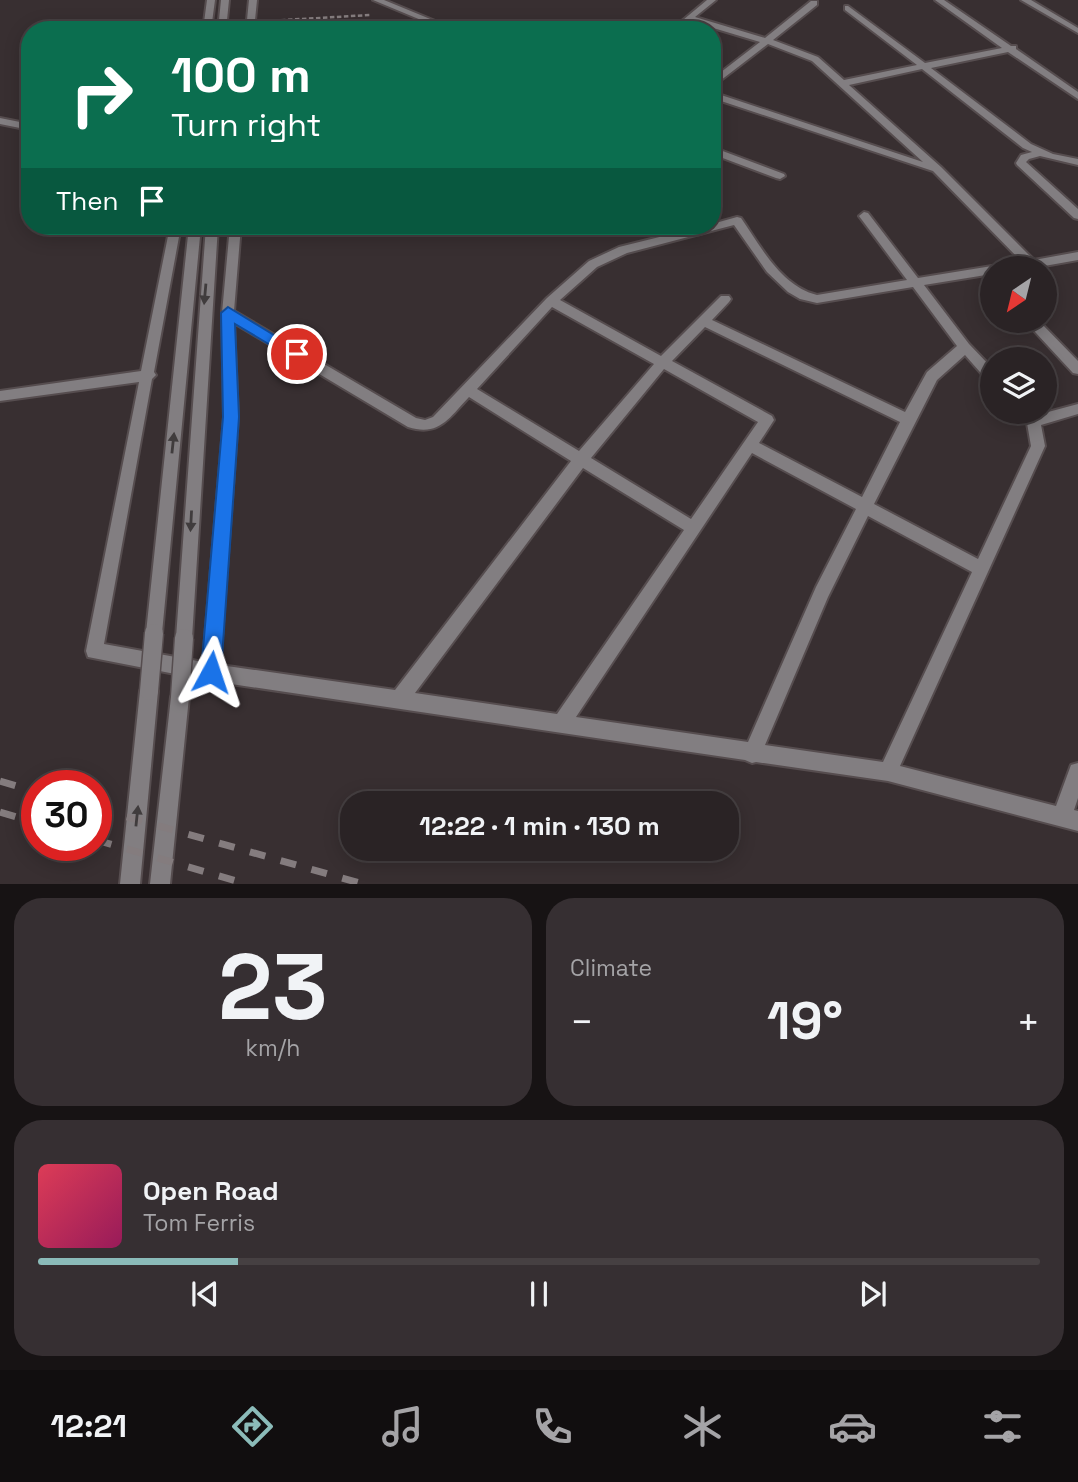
<!DOCTYPE html>
<meta charset="utf-8">
<style>
body{margin:0;font-family:"Space Grotesk",sans-serif;background:#362f32;color:#f1f3f6;height:100vh;display:flex;flex-direction:column;font-size:26px;white-space:nowrap}
*{box-sizing:border-box;margin:0}
p{font-size:23px;color:#a5a4a7}
.icon{flex:none;width:38px;height:38px;fill:none;stroke:currentColor;stroke-width:2;stroke-linecap:round;stroke-linejoin:round}
.map{position:relative;height:884px;overflow:hidden}
.details{display:flex;flex-direction:column;gap:14px;padding:14px;background:#171314;flex:1}
.details>*{flex:none}
.guide{position:absolute;left:21px;top:21px;width:700px;height:214px;border-radius:28px;box-shadow:0 4px 18px #0003,0 0 0 2px #464042;background:#0b6e4f;color:#fff;overflow:hidden}
.needle{width:46px;rotate:215deg}
.buttons{position:absolute;left:980px;top:256px;display:grid;gap:14px}
.buttons a{display:grid;place-items:center;width:77px;height:77px;border-radius:50%;background:#2a2325;box-shadow:0 4px 18px #0003,0 0 0 2px #464042;font-size:35px}
.speed{position:absolute;left:21px;top:770px;display:flex;gap:14px;font-size:35px;font-weight:700;text-align:center}
.speed>*{display:grid;place-content:center;width:91px;height:91px;border-radius:50%;background:#2a2325;box-shadow:0 4px 18px #0003,0 0 0 2px #464042;line-height:1}
.speed .limit{border:10px solid #d22;background:#fff;color:#111}
.pin{position:absolute;display:grid;place-items:center;width:60px;height:60px;color:#fff;margin:-30px;border:4px solid #fff;border-radius:50%;box-shadow:0 2px 7px #0007}
.me{position:absolute;width:77px;margin:-38px;rotate:5deg;stroke-linejoin:round;filter:drop-shadow(0 0 5px #0008)}
.turn{display:flex;align-items:center;gap:24px;height:147px;padding:0 35px;font-size:32px}
.turn .icon{width:91px;height:91px;stroke-width:2.5}
.turn b{display:block;font-size:49px;line-height:60px}
.then{display:flex;align-items:center;height:66px;padding:0 35px;background:#0003;gap:14px;font-size:26px}
.big{font-size:52px;font-weight:800;line-height:1.1}
.details .card{flex:1;display:flex;flex-direction:column;justify-content:center;gap:10px;min-width:0;padding:0 24px;border-radius:28px;background:#362f32}
.details .dial{align-items:center;gap:0}
.dial b{font-size:91px;line-height:1}
.song{display:flex;align-items:center;gap:21px}
.cover{width:84px;height:84px;border-radius:10px;background:linear-gradient(135deg,hsl(350 70% 55%),hsl(330 70% 35%))}
.played{height:7px;border-radius:4px;background:linear-gradient(90deg,#8bbbb9 20%,#464042 20%)}
.keys{display:flex;justify-content:space-around;direction:ltr}
.heat{display:flex;justify-content:space-between;align-items:center;font-size:38px;direction:ltr}
.details .tiles{flex:1;display:grid;gap:14px;grid-template-columns:1fr 1fr}
.card:last-child{grid-column:span 2}
.trip{position:absolute;left:340px;top:791px;width:399px;height:70px;border-radius:28px;background:#2a2325;box-shadow:0 4px 18px #0003,0 0 0 2px #464042;font-weight:800;line-height:70px;text-align:center}
.dock{display:flex;height:112px;justify-content:space-around;align-items:center;background:#110e0f;color:#a5a4a7}
.dock .icon{width:49px;height:49px}
.dock .on{color:#8bbbb9}
.dock b{font-size:32px;color:#f1f3f6}
.map>svg:first-child{display:block}
.lines{fill:none;stroke-linecap:round;stroke-linejoin:round}
.minor-casing{stroke:#564d4f;stroke-width:4}
.tertiary-casing{stroke:#564d4f;stroke-width:4}
.path{stroke:#877f81;stroke-width:2.5;stroke-dasharray:4.5 2.5;stroke-linecap:butt}
.minor{fill:#827e81;fill-rule:evenodd}
.tertiary{fill:#827e81;fill-rule:evenodd}
.rail{stroke:#847c7e;stroke-width:7;stroke-dasharray:16 16;stroke-linecap:butt}
.tertiary-bridge-casing{stroke:#564d4f;stroke-width:21;stroke-linecap:butt}
.tertiary-bridge{stroke:#827e81;stroke-width:18}
.oneway{fill:#403c3d}
.route{fill:#1a73e8;stroke:#114b97;stroke-width:2}
</style>
<div class="map">
<svg width="1078" height="884" viewBox="0 0 1078 884">
<rect width="100%" height="100%" fill="#382f31"/>
<g class="lines">
<defs>
<path id="minor" d="M207,0H215L211,30H203Z
M249,0H257L254,30H246Z
M373,0H384L457,30H445Z
M707,0H716L695,17L765,38L811,1H817V5L773,40L818,57L844,80L917,65L845,10V6H848L925,63L1002,48L935,0H944L1011,46H1016V49L1078,92V99L1008,52L931,68L1031,144L1053,154L1078,159V165L1040,156L1029,159L1026,162L1078,209V219L1074,218L1017,165L1016,163L1021,155L1032,152L1023,148L922,69L849,85L941,167L1034,260L1078,252V260L1033,268H1002L1004,265L1022,262L933,171L712,98V92L923,162L812,61L768,44L712,87V79L760,42L690,21L680,30H671Z
M1021,0H1031L1078,28V33Z
M0,118L30,124V130L0,124Z
M712,147L784,174L785,176L780,179L776,178L712,154Z
M864,212L868,213L918,278L992,266L996,268H992V274L924,285L969,344L992,368V381L987,380L965,355L937,380L874,504L978,559L1031,446L1027,423L1018,411H1034L1037,415L1078,404V414L1041,425L1045,446L900,766L1056,806L1071,765L1078,763V798L1074,810L1078,811V831L888,781L756,762L752,763L745,760L211,681L88,657L86,651L139,382L0,401V391L141,371L170,226H181L154,372L156,375L152,379L104,644L203,662L224,417L222,313L230,226H241L234,311L416,418L425,420L433,417L547,298L589,261L619,247L704,226H712V224L737,217L741,218C761,247 781,286 817,295L907,280L859,216ZM734,225L767,272L788,292L800,299L817,303L913,287L957,346L927,372L905,412L712,320L729,302L731,299L729,296H721L661,356L560,300L597,267L627,253ZM552,307L654,364L579,451L477,389ZM234,323L408,427C439,437 449,418 469,397L571,461L395,690L220,665L238,417ZM705,327L900,422L862,497L759,443L774,420L772,416L672,361ZM664,369L758,422L691,519L591,458ZM752,453L856,509L816,587L748,742L576,717ZM583,468L684,530L557,714L415,693ZM868,516L972,572L883,762L765,745L828,597Z
M1024,320H1038L1078,361V374L1073,373Z"/>
<path id="tertiary" d="M221,0H229L226,30H218Z
M189,226H201L162,633L160,639L154,641L148,639L146,633Z
M206,226H218L192,638L190,644L184,646L178,644L176,638Z
M149,682L155,685L158,691L140,884H120L140,691L143,685Z
M180,688L186,691L189,697L170,884H150L171,697L174,691Z"/>
</defs>
<use href="#minor" class="minor-casing"/>
<use href="#tertiary" class="tertiary-casing"/>
<path class="path" d="M267,21L370,15"/>
<use href="#minor" class="minor"/>
<use href="#tertiary" class="tertiary"/>
<path class="rail" d="M0,781L37,792
M96,808L363,884
M0,812L37,823
M96,840L247,884"/>
<defs>
<path id="tertiary-bridge" d="M149,691L154,633
M180,697L184,638"/>
</defs>
<use href="#tertiary-bridge" class="tertiary-bridge-casing"/>
<use href="#tertiary-bridge" class="tertiary-bridge"/>
</g>
<defs><path id="oneway-solid" d="M-6-.8H1V-3.2L6.5 0L1 3.2V.8H-6Z" transform="scale(1.75)"/></defs>
<g class="oneway">
<use href="#oneway-solid" transform="translate(205 294) rotate(95)"/>
<use href="#oneway-solid" transform="translate(173 443) rotate(-84)"/>
<use href="#oneway-solid" transform="translate(191 521) rotate(93)"/>
<use href="#oneway-solid" transform="translate(137 816) rotate(-84)"/>
</g>
<path class="route" d="M228,307L305,354L302,358H292L235,324L239,417L221,672L218,679L211,682L204,679L201,672L223,417L221,313Z"/>
</svg>
<div class="buttons">
<a><svg class="needle" viewBox="-14 -14 28 28"><path d="M0-13l5 13h-10z" fill="#e53935"/><path d="M0 13l5-13h-10z" fill="#a5a4a7"/></svg></a>
<a><svg class="icon" aria-label="layers" viewBox="0 0 24 24"><path d="M12 4l9 5-9 5-9-5zM3 14l9 5 9-5"/></svg></a>
</div>
<div class="speed"><div class="limit">30</div></div>
<div class="pin" style="left:297px;top:354px;background:#d93025"><svg class="icon" aria-label="arrive" viewBox="0 0 24 24"><path d="M6 21V4h12l-3 4 3 4H6"/></svg></div>
<svg class="me" style="left:211px;top:672px" viewBox="-20 -20 40 40"><path d="M0-17L14 15 0 8-14 15z" fill="#1a73e8" stroke="#fff" stroke-width="4"/></svg>
<div class="trip">12:22 · 1 min · 130 m</div>
<div class="guide">
<div class="turn"><svg class="icon" aria-label="right" viewBox="0 0 24 24"><path d="M7 20v-9h11M14 6l5 5-5 5"/></svg><div><b>100 m</b>Turn right</div></div>
<div class="then">Then<svg class="icon" aria-label="arrive" viewBox="0 0 24 24"><path d="M6 21V4h12l-3 4 3 4H6"/></svg></div>
</div>
</div>
<section class="details">
<div class="tiles">
<div class="card dial"><b>23</b><p>km/h</p></div>
<div class="card"><p>Climate</p>
<div class="heat"><a>−</a><b class="big">19°</b><a>+</a></div>
</div>
<div class="card">
<div class="song"><i class="cover"></i><div><b>Open Road</b><p>Tom Ferris</p></div></div>
<div class="played"></div>
<div class="keys"><svg class="icon" aria-label="previous" viewBox="0 0 24 24"><path d="M18 5L8 12l10 7zM5 5v14"/></svg><svg class="icon" aria-label="pause" viewBox="0 0 24 24"><path d="M8 5v14M16 5v14"/></svg><svg class="icon" aria-label="next" viewBox="0 0 24 24"><path d="M6 5l10 7-10 7zM19 5v14"/></svg></div>
</div>
</div>
</section>
<nav class="dock">
<b>12:21</b>
<svg class="icon on" aria-label="directions" viewBox="0 0 24 24"><path d="M12 3l9 9-9 9-9-9zM9 14v-3h6M13 9l2 2-2 2"/></svg>
<svg class="icon" aria-label="music" viewBox="0 0 24 24"><path d="M9 18V5l10-2v13"/><circle cx="6" cy="18" r="3"/><circle cx="16" cy="16" r="3"/></svg>
<svg class="icon" aria-label="phone" viewBox="0 0 24 24"><path d="M5 4h4l2 5-3 2q2 4 5 5l2-3 5 2v4C11 20 4 13 5 4z"/></svg>
<svg class="icon" aria-label="climate" viewBox="0 0 24 24"><path d="M12 3v18M4 7l16 10M4 17L20 7"/></svg>
<svg class="icon" aria-label="car" viewBox="0 0 24 24"><path d="M5 17H2v-5l4-1 3-4h7l3 4 3 1v5h-3M9 17h6M6 11h13"/><circle cx="7" cy="17" r="2"/><circle cx="17" cy="17" r="2"/></svg>
<svg class="icon" aria-label="filters" viewBox="0 0 24 24"><path d="M4 7h16M4 17h16"/><circle cx="9" cy="7" r="2"/><circle cx="15" cy="17" r="2"/></svg>
</nav>
